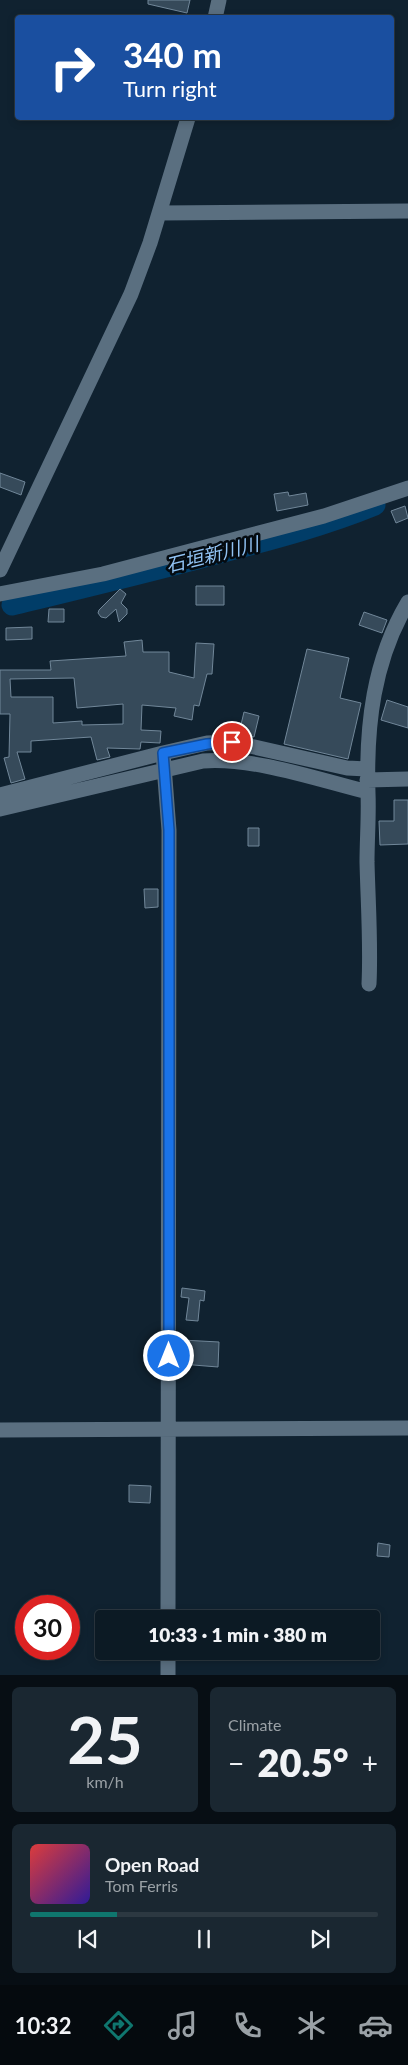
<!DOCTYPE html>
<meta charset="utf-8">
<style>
body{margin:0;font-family:Lato,"Noto Sans JP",sans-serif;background:#1a2731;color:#f1f3f6;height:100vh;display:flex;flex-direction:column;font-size:19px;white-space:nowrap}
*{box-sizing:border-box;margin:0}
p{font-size:16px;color:#9aa1a6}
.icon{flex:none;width:28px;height:28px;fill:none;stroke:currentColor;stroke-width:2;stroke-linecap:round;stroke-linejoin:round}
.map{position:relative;height:1675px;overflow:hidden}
.details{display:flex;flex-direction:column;gap:12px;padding:12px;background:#070e14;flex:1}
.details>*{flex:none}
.top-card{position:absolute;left:15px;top:15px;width:379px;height:105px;border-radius:5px;box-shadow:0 2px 8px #0003,0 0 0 1px #2c3841;background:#1a4fa0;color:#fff;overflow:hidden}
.speed{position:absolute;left:15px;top:1595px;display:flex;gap:10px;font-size:25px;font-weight:700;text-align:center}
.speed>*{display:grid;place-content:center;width:65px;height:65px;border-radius:50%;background:#0c1a24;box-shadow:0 2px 8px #0003,0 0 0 1px #2c3841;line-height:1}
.speed .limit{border:8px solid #d22;background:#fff;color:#111}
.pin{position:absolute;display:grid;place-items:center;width:42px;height:42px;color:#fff;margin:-21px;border:2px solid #fff;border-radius:50%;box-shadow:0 1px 5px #0007}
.me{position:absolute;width:55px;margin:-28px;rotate:0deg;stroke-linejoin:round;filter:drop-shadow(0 0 4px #0008)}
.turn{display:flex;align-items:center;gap:18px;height:105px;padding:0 25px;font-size:22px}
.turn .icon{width:65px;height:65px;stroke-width:2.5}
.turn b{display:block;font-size:35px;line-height:42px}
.big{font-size:38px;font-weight:800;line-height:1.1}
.details .card{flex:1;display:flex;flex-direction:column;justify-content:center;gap:8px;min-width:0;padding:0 18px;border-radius:8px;background:#1a2731}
.details .dial{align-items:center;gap:0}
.dial b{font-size:65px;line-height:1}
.song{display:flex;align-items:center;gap:15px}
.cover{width:60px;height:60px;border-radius:8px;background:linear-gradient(135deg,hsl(0 70% 55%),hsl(250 70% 35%))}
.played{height:5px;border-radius:2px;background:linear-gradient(90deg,#0f766e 25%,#2c3841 25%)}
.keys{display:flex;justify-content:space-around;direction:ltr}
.heat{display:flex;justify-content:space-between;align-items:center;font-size:28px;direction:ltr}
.details .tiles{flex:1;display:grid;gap:12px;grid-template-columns:1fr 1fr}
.card:last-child{grid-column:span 2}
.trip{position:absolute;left:95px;top:1610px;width:285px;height:50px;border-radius:5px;background:#0c1a24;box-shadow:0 2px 8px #0003,0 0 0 1px #2c3841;font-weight:800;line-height:50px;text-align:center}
.menu{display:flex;height:80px;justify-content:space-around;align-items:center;background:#050a0e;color:#9aa1a6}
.menu .icon{width:35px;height:35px}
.menu .active{color:#0f766e}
.menu b{font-size:22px;color:#f1f3f6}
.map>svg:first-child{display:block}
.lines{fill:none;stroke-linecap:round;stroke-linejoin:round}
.river{stroke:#013d68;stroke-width:21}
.building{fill:#364a5a;stroke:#718799;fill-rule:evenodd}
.minor{stroke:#5a6f80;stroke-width:15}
.route-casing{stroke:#114b97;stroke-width:12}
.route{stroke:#1a73e8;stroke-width:9}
.labels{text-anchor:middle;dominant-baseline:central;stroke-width:5;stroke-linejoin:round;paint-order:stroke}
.water-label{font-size:19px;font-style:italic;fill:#91c3f4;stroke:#040b11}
</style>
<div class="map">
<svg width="408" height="1675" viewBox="0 0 408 1675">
<rect width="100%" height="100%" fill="#102230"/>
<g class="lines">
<path class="river" d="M12,605C82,588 153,571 223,552C274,539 326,525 375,505"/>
</g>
<path class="building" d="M148,0H190L187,13L148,4Z
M0,473L25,482L21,495L0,487Z
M288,492L289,496L306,493L308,505L277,511L274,494Z
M405,506L408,518L396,523L391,511Z
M196,586H224V605H196Z
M120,589L126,594L121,603L127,609V614L119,622L116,609L106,618L101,617L98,613L99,610Z
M49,609H64V622H48Z
M364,612L387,620L382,633L359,625Z
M32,627V639L6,640V628Z
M142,640L143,652H169V672L194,678L196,643L214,644L212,674H207L199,706L194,705L192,720L174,716L176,708L142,705L141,730L161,731L160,743L141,742L140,749L107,748L110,757L97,760L91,737L31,741V752H17L25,779L11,783L4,758L9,757L10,714H0V670H51L50,661L126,656L124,642ZM74,678L77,708L123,704V724L82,725V721L53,723V697H11L10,679Z
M307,649L349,658L340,698L361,703L348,759L284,744Z
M387,700L408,707V728L381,720Z
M244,712L259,716L254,737L239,733Z
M394,800H408V844L380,845L379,821H394Z
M248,828H259V846H248Z
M144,889H158V907L145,908Z
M182,1288L205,1291L204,1301L200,1300L198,1321L186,1320L189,1298L181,1297Z
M182,1340L219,1342L218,1367L181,1364Z
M129,1485L151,1486L150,1503L129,1502Z
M378,1543L390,1545L389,1557L377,1556Z"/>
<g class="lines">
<path class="minor" d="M215,18L219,0
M160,213L408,211
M0,570L131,294L150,243L188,118
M0,594L103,574L324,516L408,488
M163,753L169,830L168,1619
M367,780L408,779
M0,795L163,753L207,743L232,742L347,768L367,769
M0,809L203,761C254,757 319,780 368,792
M369,984C371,943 368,903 367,862C367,839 369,816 368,793C366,726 373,661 408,602
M0,1430L408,1428
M168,1651V1675"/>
</g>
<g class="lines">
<defs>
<path id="route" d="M169,1356V830L163,753L207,744L232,742"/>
</defs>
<use href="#route" class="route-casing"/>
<use href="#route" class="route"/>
</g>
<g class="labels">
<g class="water-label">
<text transform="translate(212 554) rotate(-14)">石垣新川川</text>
</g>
</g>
</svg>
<div class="speed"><div class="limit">30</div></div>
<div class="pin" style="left:232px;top:742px;background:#d93025"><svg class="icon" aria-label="arrive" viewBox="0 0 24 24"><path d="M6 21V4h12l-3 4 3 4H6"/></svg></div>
<svg class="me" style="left:169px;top:1356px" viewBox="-20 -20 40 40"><circle r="17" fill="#1a73e8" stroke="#fff" stroke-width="3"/><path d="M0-11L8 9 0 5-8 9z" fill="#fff"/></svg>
<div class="trip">10:33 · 1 min · 380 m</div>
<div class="top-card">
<div class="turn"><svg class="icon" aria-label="right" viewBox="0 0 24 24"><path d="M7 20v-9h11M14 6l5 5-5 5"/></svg><div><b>340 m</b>Turn right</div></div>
</div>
</div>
<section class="details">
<div class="tiles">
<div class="card dial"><b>25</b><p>km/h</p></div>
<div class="card"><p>Climate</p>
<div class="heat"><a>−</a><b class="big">20.5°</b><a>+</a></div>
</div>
<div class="card">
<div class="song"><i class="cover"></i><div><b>Open Road</b><p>Tom Ferris</p></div></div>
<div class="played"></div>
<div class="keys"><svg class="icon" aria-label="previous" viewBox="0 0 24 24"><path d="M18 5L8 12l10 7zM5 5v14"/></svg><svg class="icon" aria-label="pause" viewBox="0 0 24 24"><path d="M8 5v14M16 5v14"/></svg><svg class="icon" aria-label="next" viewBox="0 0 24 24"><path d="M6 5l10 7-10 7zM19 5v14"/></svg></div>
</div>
</div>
</section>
<nav class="menu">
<b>10:32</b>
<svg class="icon active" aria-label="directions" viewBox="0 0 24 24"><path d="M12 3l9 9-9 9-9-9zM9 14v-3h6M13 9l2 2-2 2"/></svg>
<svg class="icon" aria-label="music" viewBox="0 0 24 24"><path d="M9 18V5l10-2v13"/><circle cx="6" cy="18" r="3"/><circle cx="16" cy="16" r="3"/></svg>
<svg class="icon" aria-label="phone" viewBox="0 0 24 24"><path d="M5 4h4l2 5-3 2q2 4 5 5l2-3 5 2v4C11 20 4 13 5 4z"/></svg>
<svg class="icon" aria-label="climate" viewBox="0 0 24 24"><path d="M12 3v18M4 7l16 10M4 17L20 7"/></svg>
<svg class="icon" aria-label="car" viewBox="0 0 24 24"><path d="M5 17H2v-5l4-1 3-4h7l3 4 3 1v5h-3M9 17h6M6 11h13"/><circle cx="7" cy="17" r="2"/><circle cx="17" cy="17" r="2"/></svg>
</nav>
